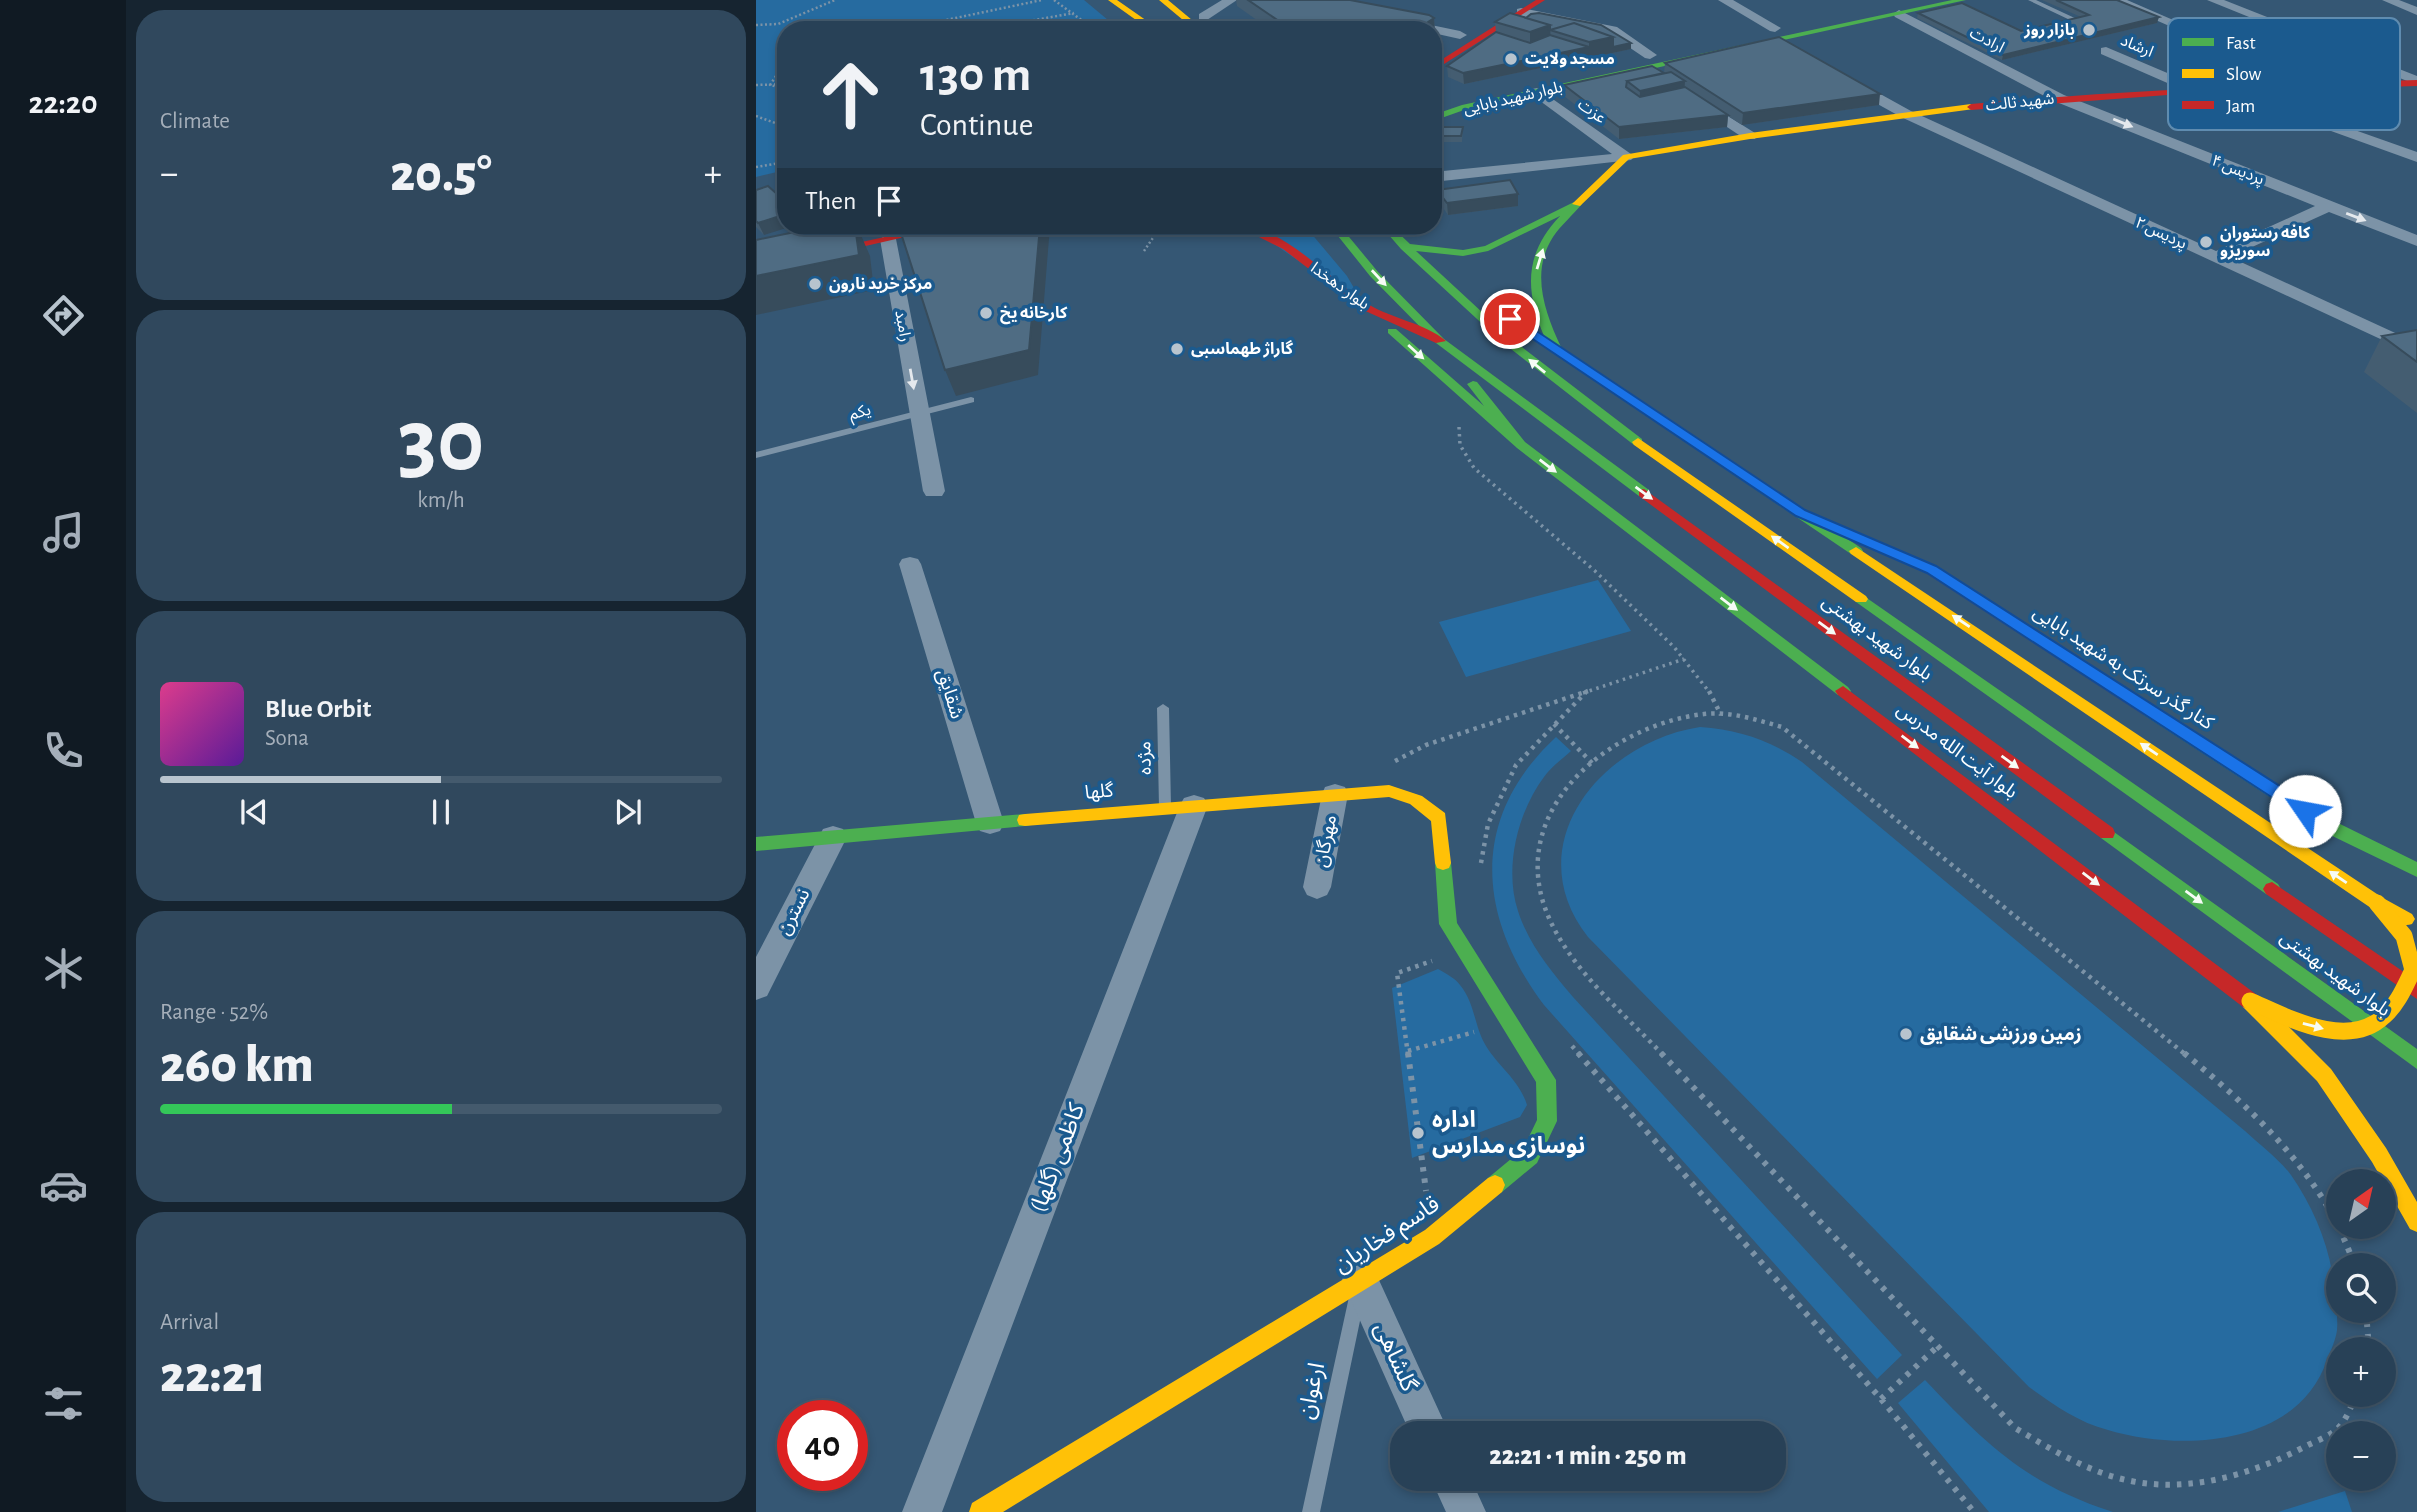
<!DOCTYPE html>
<meta charset="utf-8">
<style>
body{margin:0;font-family:"Alegreya Sans","Noto Sans Arabic",sans-serif;background:#30485d;color:#f1f3f6;height:100vh;display:flex;flex-direction:column;font-size:26px;white-space:nowrap}
*{box-sizing:border-box;margin:0}
p{font-size:23px;color:#a5afba}
.icon{flex:none;width:38px;height:38px;fill:none;stroke:currentColor;stroke-width:2;stroke-linecap:round;stroke-linejoin:round}
.map{position:relative;flex:1;overflow:hidden}
.sheet{display:flex;flex-direction:column;gap:10px;padding:10px;background:#162430;width:630px}
.sheet>*{flex:none}
.banner{position:absolute;left:21px;top:21px;width:665px;height:214px;border-radius:28px;box-shadow:0 4px 10px #0003,0 0 0 2px #445a6d;background:#284157;color:#f1f3f6;overflow:hidden}
.needle{width:46px;rotate:34deg}
.tools{position:absolute;left:1570px;top:1169px;display:grid;gap:14px}
.tools a{display:grid;place-items:center;width:70px;height:70px;border-radius:50%;background:#284157;box-shadow:0 4px 10px #0003,0 0 0 2px #445a6d;font-size:35px}
.speed{position:absolute;left:21px;top:1400px;display:flex;gap:14px;font-size:35px;font-weight:700;text-align:center}
.speed>*{display:grid;place-content:center;width:91px;height:91px;border-radius:50%;background:#284157;box-shadow:0 4px 10px #0003,0 0 0 2px #445a6d;line-height:1}
.speed .limit{border:10px solid #d22;background:#fff;color:#111}
.pin{position:absolute;display:grid;place-items:center;width:60px;height:60px;color:#fff;margin:-30px;border:4px solid #fff;border-radius:50%;box-shadow:0 2px 7px #0007}
.me{position:absolute;width:77px;margin:-38px;rotate:303deg;stroke-linejoin:round;filter:drop-shadow(0 0 5px #0008)}
.turn{display:flex;align-items:center;gap:24px;height:147px;padding:0 28px;font-size:32px}
.turn .icon{width:91px;height:91px;stroke-width:2.5}
.turn b{display:block;font-size:49px;line-height:60px}
.then{display:flex;align-items:center;height:66px;padding:0 28px;background:#0003;gap:14px;font-size:26px}
.big{font-size:52px;font-weight:800;line-height:1.1}
.sheet .tile{flex:1;display:flex;flex-direction:column;justify-content:center;gap:10px;min-width:0;padding:0 24px;border-radius:28px;background:#30485d}
.sheet .dial{align-items:center;gap:0}
.dial b{font-size:91px;line-height:1}
.song{display:flex;align-items:center;gap:21px}
.cover{width:84px;height:84px;border-radius:10px;background:linear-gradient(135deg,hsl(330 70% 55%),hsl(270 70% 35%))}
.played{height:7px;border-radius:4px;background:linear-gradient(90deg,#b8c4ce 50%,#445a6d 50%)}
.keys{display:flex;justify-content:space-around;direction:ltr}
.heat{display:flex;justify-content:space-between;align-items:center;font-size:38px;direction:ltr}
.charge{height:10px;border-radius:5px;background:linear-gradient(90deg,#34c759 52%,#445a6d 0)}
.trip{position:absolute;left:634px;top:1421px;width:396px;height:70px;border-radius:28px;background:#284157;box-shadow:0 4px 10px #0003,0 0 0 2px #445a6d;font-weight:800;line-height:70px;text-align:center}
main{display:flex;flex:1;min-height:0}
.tab-bar{display:flex;flex-direction:column;width:126px;justify-content:space-around;align-items:center;background:#101a23;color:#a5afba}
.tab-bar .icon{width:49px;height:49px}
.tab-bar .active{color:#b8c4ce}
.tab-bar b{font-size:32px;color:#f1f3f6}
.map>svg:first-child{display:block}
.green{fill:#266ba0}
.lines{fill:none;stroke-linecap:round;stroke-linejoin:round}
.path-far3{stroke:#7c93a7;stroke-width:2.5;stroke-dasharray:2 2.5;stroke-linecap:butt}
.path-far2{stroke:#7c93a7;stroke-width:3.5;stroke-dasharray:2.5 4.5;stroke-linecap:butt}
.path-far1{stroke:#7c93a7;stroke-width:4.5;stroke-dasharray:3.5 5;stroke-linecap:butt}
.path{stroke:#7c93a7;stroke-width:6;stroke-dasharray:4.5 7;stroke-linecap:butt}
.lane{fill:#7c93a7;fill-rule:evenodd}
.street{fill:#7c93a7;fill-rule:evenodd}
.fast{fill:#4caf50;fill-rule:evenodd}
.slow{fill:#ffc107;fill-rule:evenodd}
.jam{fill:#c62828;fill-rule:evenodd}
.slow-bridge{stroke:#ffc107;stroke-width:17}
.wall{fill:#445d71}
.shaded-wall{fill:#374c5c}
.building{fill:#4f6c83;stroke:#374c5c;stroke-width:2}
.oneway{fill:#e5e9ed}
.oneway2{fill:#f6fbf6}
.route{fill:#1a73e8;stroke:#114b97;stroke-width:2}
.poi-dot{fill:#b8c4ce;stroke:#1b5a8e;stroke-width:2.5}
.labels{text-anchor:middle;dominant-baseline:central;stroke-width:7;stroke-linejoin:round;paint-order:stroke}
.far-poi-label{font-size:16px;font-weight:bold;fill:#fff;stroke:#1b5a8e;text-anchor:start}
.far-street-label{font-size:16px;fill:#fff;stroke:#1b5a8e}
.street-label{font-size:19px;fill:#fff;stroke:#1b5a8e}
.poi-label{font-size:19px;font-weight:bold;fill:#fff;stroke:#1b5a8e;text-anchor:start}
.near-poi-label{font-size:23px;font-weight:bold;fill:#fff;stroke:#1b5a8e;text-anchor:start}
.near-street-label{font-size:23px;fill:#fff;stroke:#1b5a8e}
.key{fill:#1b5a8e;stroke:#5f8cb0;stroke-width:2}
.key-label{font-size:19px;fill:#fff}
</style>
<main>
<nav class="tab-bar">
<b>22:20</b>
<svg class="icon active" aria-label="directions" viewBox="0 0 24 24"><path d="M12 3l9 9-9 9-9-9zM9 14v-3h6M13 9l2 2-2 2"/></svg>
<svg class="icon" aria-label="music" viewBox="0 0 24 24"><path d="M9 18V5l10-2v13"/><circle cx="6" cy="18" r="3"/><circle cx="16" cy="16" r="3"/></svg>
<svg class="icon" aria-label="phone" viewBox="0 0 24 24"><path d="M5 4h4l2 5-3 2q2 4 5 5l2-3 5 2v4C11 20 4 13 5 4z"/></svg>
<svg class="icon" aria-label="climate" viewBox="0 0 24 24"><path d="M12 3v18M4 7l16 10M4 17L20 7"/></svg>
<svg class="icon" aria-label="car" viewBox="0 0 24 24"><path d="M5 17H2v-5l4-1 3-4h7l3 4 3 1v5h-3M9 17h6M6 11h13"/><circle cx="7" cy="17" r="2"/><circle cx="17" cy="17" r="2"/></svg>
<svg class="icon" aria-label="filters" viewBox="0 0 24 24"><path d="M4 7h16M4 17h16"/><circle cx="9" cy="7" r="2"/><circle cx="15" cy="17" r="2"/></svg>
</nav>
<section class="sheet">
<div class="tile"><p>Climate</p>
<div class="heat"><a>−</a><b class="big">20.5°</b><a>+</a></div>
</div>
<div class="tile dial"><b>30</b><p>km/h</p></div>
<div class="tile">
<div class="song"><i class="cover"></i><div><b>Blue Orbit</b><p>Sona</p></div></div>
<div class="played"></div>
<div class="keys"><svg class="icon" aria-label="previous" viewBox="0 0 24 24"><path d="M18 5L8 12l10 7zM5 5v14"/></svg><svg class="icon" aria-label="pause" viewBox="0 0 24 24"><path d="M8 5v14M16 5v14"/></svg><svg class="icon" aria-label="next" viewBox="0 0 24 24"><path d="M6 5l10 7-10 7zM19 5v14"/></svg></div>
</div>
<div class="tile"><p>Range · 52%</p><b class="big">260 km</b><div class="charge"></div></div>
<div class="tile"><p>Arrival</p><b class="big">22:21</b></div>
</section>
<div class="map">
<svg width="1661" height="1512" viewBox="0 0 1661 1512">
<rect width="100%" height="100%" fill="#355774"/>
<path class="green" d="M0,0H328L364,30H30L28,189L21,172L0,177Z
M486,226H549L591,276L609,307L498,230Z
M842,580L875,631L710,677L683,622Z
M944,727C984,730 1013,740 1046,762L1489,1131C1504,1145 1523,1159 1535,1175C1560,1211 1577,1254 1579,1298C1580,1308 1582,1319 1581,1330C1580,1339 1575,1350 1571,1360C1542,1446 1426,1452 1352,1430C1322,1422 1298,1405 1273,1387L832,937C760,845 845,742 944,727Z
M800,737L815,751C806,759 795,767 788,777C761,813 748,869 762,911C773,945 795,971 817,997L1146,1355L1121,1379L788,1005C721,916 713,818 800,737Z
M682,969C689,973 699,978 704,985C719,1003 718,1026 730,1046C742,1066 764,1081 771,1105L764,1117L656,1158L636,988Z
M1169,1380C1230,1444 1270,1484 1357,1512H1233L1142,1403Z
M1589,1491L1596,1512H1522Z"/>
<g class="lines">
<path class="path-far3" d="M298,0L339,30
M0,25L22,24L79,0
M142,30L286,0
M247,30L273,21L318,13
M30,61L14,85L30,89
M0,85L30,84
M0,116L30,127
M0,167L30,162
M431,226L461,232
M388,251L405,226"/>
<path class="path-far2" d="M703,427L704,445L718,468L839,571L918,647L954,693
M827,693L928,659"/>
<path class="path-far1" d="M953,691L965,715
M798,724L836,763
M639,761L670,745L832,691
M725,863L732,824L760,765L831,691
M816,1046L824,1055
M652,1051L718,1032
M652,1055L641,973L676,961
M907,1055C864,1009 806,963 787,902C757,802 859,724 948,714C975,711 1001,720 1026,727L1430,1055"/>
<path class="path" d="M652,1053L670,1191
M822,1053L1125,1399L1218,1512
M905,1053L1259,1428C1295,1449 1333,1473 1375,1481C1435,1493 1497,1474 1550,1446C1560,1441 1574,1436 1582,1428C1591,1419 1595,1406 1600,1395
M1428,1053C1488,1102 1545,1155 1582,1225
M1583,1227L1599,1265
M1585,1231L1617,1228
M1610,1311L1613,1349
M1125,1399L1182,1346"/>
<path class="lane" d="M1272,0H1280L1323,20L1305,24V22L1314,20Z
M215,397L218,398V402L0,458V452Z
M407,704L413,708L415,807L413,810H405L403,807L401,708Z
M601,1289L607,1291L609,1297L564,1512H546L593,1297L595,1291Z"/>
<path class="street" d="M466,0H481L451,20H443V14Z
M962,0H977L1025,28L1019,32L1014,31Z
M1354,0H1371L1567,85L1565,88H1555Z
M1451,0H1468L1661,76V85Z
M1626,0H1643L1661,7V15Z
M765,8L861,27L901,55L894,59L889,58L852,33L761,15V9Z
M1143,10L1308,95L1661,235V246L1573,212L1474,257L1661,343V356L1145,117L1089,86V80H1099L1155,111L1460,251L1559,206L1298,101L1139,17L1137,14Z
M646,19L704,31L711,35L704,39L677,33V30L641,26L640,23Z
M1350,47L1442,86L1444,89L1442,92H1432L1345,54V48Z
M1466,83L1661,152V162L1461,90V84Z
M781,88L875,154L878,157L875,160L677,182V172L856,154L776,95V89Z
M943,98L999,133L1001,136L999,139H989L938,105L936,102Z
M132,234L140,239L189,491L186,496H170L167,491L124,239Z
M154,557L162,559L165,564L248,823L244,831L234,834L224,831L220,823L143,564L146,559Z
M579,784L589,787L592,794L575,887L571,895L561,899L551,895L547,887L566,794L569,787Z
M438,795L448,798L452,805L186,1512H146L424,805L428,798Z
M77,826L87,829L91,837L11,996L0,1000V957L67,829Z
M604,1262L617,1267L693,1433H654L586,1280L591,1267Z
M675,1479H715L730,1512H690Z"/>
<path class="fast" d="M1196,0H1210L708,110L677,121V115L706,105Z
M818,202L826,204C817,215 805,225 797,237C774,272 789,313 805,347L1105,548L1107,551L1105,554H1095L760,327V323H768L788,336C769,290 768,254 804,216L732,251L707,256L660,251L754,338L886,439V445H878L746,342L645,249L625,226H635L654,244L707,250L729,246Z
M574,226H584L622,272L688,339L893,490V496H883L680,343L614,276Z
M632,329H640L728,406L711,384L717,381L721,382L769,442L1092,687L1095,691L1092,695H1082L761,448L632,333Z
M1105,594L1522,884L1525,889L1522,894L1516,896L1510,894L1100,602L1098,599Z
M1393,706L1578,821L1661,862V877L1566,831L1388,715L1385,711L1388,707Z
M269,814L275,815L277,820L275,825L269,826L0,851V837Z
M1351,827L1661,1049V1069L1345,838L1343,833L1345,828Z
M687,856L693,858L695,863L701,923L800,1080L801,1121L781,1163L746,1192L739,1195L732,1192L729,1185L732,1178L767,1149L781,1120L780,1082L683,924L679,863L681,858Z"/>
<path class="slow" d="M352,0H361L404,30H394Z
M403,0H412L448,30H439Z
M1215,104L1218,105V109L994,139L873,159L824,206L816,204L867,155L994,133Z
M882,438L1110,596L1112,599L1110,602H1100L878,445L876,442Z
M1100,547L1627,898L1656,914L1659,919L1656,924C1643,929 1627,915 1615,908L1095,554L1093,551Z
M633,785L666,796L689,813L695,863L693,868L687,870L681,868L679,863L675,821L654,804L633,797L269,826L263,825L261,820L263,815L269,814Z
M1494,993L1501,995L1575,1069L1630,1148L1661,1202V1232L1654,1229L1616,1162L1561,1081L1487,1007L1485,1001L1487,995Z
M739,1175L746,1178L749,1185L746,1192L683,1244L247,1512H213L216,1503L669,1230L732,1178Z"/>
<path class="jam" d="M780,0H789L677,71V65Z
M1661,80V86L1438,93L1215,110L1211,107L1215,104C1363,91 1512,84 1661,80Z
M179,226H197L0,271V265Z
M481,226C526,224 576,282 612,304C636,319 669,323 690,341L680,343L605,309L527,249Z
M888,489L1357,828L1359,833L1357,838H1345L883,496V490Z
M1062,516L1180,567L1398,707L1401,711L1398,715H1388L1170,573L1057,523V517Z
M1087,686L1501,995L1503,1001L1501,1007L1494,1009L1487,1007L1082,695L1079,691Z
M1516,882L1661,981V999L1510,894L1507,889L1510,884Z"/>
<path class="slow-bridge" d="M1494,1001C1531,1017 1592,1051 1628,1016C1642,1004 1649,986 1657,970L1648,936L1621,903"/>
</g>
<path class="wall" d="M480,0H594L673,15L678,18L679,34L677,36V30H515L481,6Z
M1286,0H1361L1401,23L1246,60L1161,18L1162,13L1265,31L1325,17Z
M754,13L875,49L708,84L692,77L691,66L740,32L739,22Z
M909,63L1123,105L986,125L972,116L971,127L863,139L808,96V85L908,73Z
M677,127H707L706,142H677Z
M0,190L8,235L0,227Z
M681,190L762,206L692,215L683,202Z
M1661,330V413L1608,372L1626,336Z"/>
<path class="shaded-wall" d="M1403,17L1401,23L1246,60L1247,55Z
M678,18L679,34L677,36V30H660Z
M794,25L795,46L774,53V32Z
M857,37L875,43V49L708,84L707,73L833,47V42Z
M929,81L928,98L883,108L884,91Z
M1124,94L1123,105L986,125L987,113Z
M972,115L971,127L863,139V127Z
M762,194V206L692,215L691,203Z
M30,214V226H37L8,235L2,223Z
M99,226H101L114,256L118,290L0,315V276Z
M284,226H294L282,375L200,396L189,370Z"/>
<path class="building" d="M492,0H594L673,15L678,18L660,30H536Z
M1300,0H1361L1403,17L1247,55L1162,13L1206,3L1265,31L1333,15Z
M754,13L794,25L774,32L739,22Z
M783,13L845,25L875,43L857,47V37L818,23L794,30V25L770,18L775,14Z
M818,23L857,37L833,42L794,30Z
M740,32L774,43L794,35L833,47L707,73L691,66Z
M1023,37L1124,94L987,113L909,63Z
M896,66L908,73L871,81L870,87L884,97L929,87L972,115L863,127L808,85Z
M915,72L929,81L884,91L871,81Z
M677,127H707L705,136H677Z
M754,180L762,194L691,203L681,190Z
M12,186L30,202V214L2,223L0,221V190Z
M68,226H99L103,255L0,276V240Z
M152,226H284L273,350L189,370L143,227Z
M1661,330V362L1626,336Z"/>
<defs><path id="oneway-solid" d="M-6-.8H1V-3.2L6.5 0L1 3.2V.8H-6Z" transform="scale(1.75)"/></defs>
<g class="oneway">
<use href="#oneway-solid" transform="translate(1367 123) rotate(22)"/>
<use href="#oneway-solid" transform="translate(1600 217) rotate(21)"/>
<use href="#oneway-solid" transform="translate(156 379) rotate(80)"/>
</g>
<g class="oneway2">
<use href="#oneway-solid" transform="translate(784 259) rotate(-73)"/>
<use href="#oneway-solid" transform="translate(623 278) rotate(47)"/>
<use href="#oneway-solid" transform="translate(660 352) rotate(42)"/>
<use href="#oneway-solid" transform="translate(781 366) rotate(-141)"/>
<use href="#oneway-solid" transform="translate(792 466) rotate(37)"/>
<use href="#oneway-solid" transform="translate(888 493) rotate(36)"/>
<use href="#oneway-solid" transform="translate(1024 542) rotate(-145)"/>
<use href="#oneway-solid" transform="translate(973 604) rotate(37)"/>
<use href="#oneway-solid" transform="translate(1205 621) rotate(-146)"/>
<use href="#oneway-solid" transform="translate(1071 628) rotate(36)"/>
<use href="#oneway-solid" transform="translate(1154 742) rotate(37)"/>
<use href="#oneway-solid" transform="translate(1393 749) rotate(-146)"/>
<use href="#oneway-solid" transform="translate(1254 762) rotate(36)"/>
<use href="#oneway-solid" transform="translate(1582 877) rotate(-146)"/>
<use href="#oneway-solid" transform="translate(1335 879) rotate(37)"/>
<use href="#oneway-solid" transform="translate(1438 897) rotate(36)"/>
<use href="#oneway-solid" transform="translate(1557 1026) rotate(15)"/>
</g>
<path class="route" d="M750,316H758L1049,510L1180,566L1555,806L1557,811L1555,815H1543L1171,573L1040,516L750,321Z"/>
<g class="poi-dot">
<circle cx="1333" cy="30" r="7"/>
<circle cx="755" cy="59" r="7"/>
<circle cx="1450" cy="242" r="7"/>
<circle cx="59" cy="284" r="7"/>
<circle cx="230" cy="313" r="7"/>
<circle cx="421" cy="349" r="7"/>
<circle cx="1150" cy="1034" r="7"/>
<circle cx="662" cy="1133" r="7"/>
</g>
<g class="labels">
<g class="far-poi-label">
<text x="1319" y="30" text-anchor="end">بازار روز</text>
<text x="769" y="59">مسجد ولایت</text>
<text x="1464" y="233">کافه رستوران<tspan x="1464" dy="18">سوریزو</tspan></text>
<text x="73" y="284">مرکز خرید نارون</text>
<text x="244" y="313">کارخانه یخ</text>
<text x="435" y="349">گاراژ طهماسبی</text>
</g>
<g class="far-street-label">
<text transform="translate(1231 40) rotate(28)">ارادت</text>
<text transform="translate(1381 46) rotate(23)">ارشاد</text>
<text transform="translate(757 98) rotate(-13)">بلوار شهید بابایی</text>
<text transform="translate(1264 102) rotate(-6)">شهید ثالث</text>
<text transform="translate(836 111) rotate(36)">عزت</text>
<text transform="translate(1482 170) rotate(22)">پردیس ۴</text>
<text transform="translate(1405 233) rotate(25)">پردیس ۲</text>
<text transform="translate(584 286) rotate(36)">بلوار دهخدا</text>
<text transform="translate(147 326) rotate(80)">رامبد</text>
<text transform="translate(104 412) rotate(-15)">یکم</text>
</g>
<g class="street-label">
<text transform="translate(1121 638) rotate(36)">بلوار شهید بهشتی</text>
<text transform="translate(1367 668) rotate(33)">کنار گذر سرتک به شهید بابایی</text>
<text transform="translate(194 694) rotate(73)">شقایق</text>
<text transform="translate(1201 751) rotate(37)">بلوار آیت الله مدرس</text>
<text transform="translate(389 758) rotate(-91)">مژده</text>
<text transform="translate(343 792) rotate(-5)">گلها</text>
<text transform="translate(570 841) rotate(-79)">مهرگان</text>
<text transform="translate(38 912) rotate(-63)">نسترن</text>
<text transform="translate(1579 974) rotate(36)">بلوار شهید بهشتی</text>
</g>
<g class="poi-label">
<text x="1164" y="1034">زمین ورزشی شقایق</text>
</g>
<g class="near-poi-label">
<text x="676" y="1120">اداره<tspan x="676" dy="26">نوسازی مدارس</tspan></text>
</g>
<g class="near-street-label">
<text transform="translate(302 1158) rotate(-69)">کاظمی (گلها)</text>
<text transform="translate(631 1235) rotate(-33)">قاسم فخاریان</text>
<text transform="translate(639 1357) rotate(66)">گلشاهی</text>
<text transform="translate(556 1391) rotate(-78)">ارغوان</text>
</g>
</g>
<rect x="1412" y="18" width="232" height="112" rx="10" class="key"/>
<rect x="1426" y="38" width="32" height="8" fill="#4caf50"/>
<rect x="1426" y="69" width="32" height="9" fill="#ffc107"/>
<rect x="1426" y="101" width="32" height="8" fill="#c62828"/>
<g class="key-label">
<text x="1470" y="49">Fast</text>
<text x="1470" y="80">Slow</text>
<text x="1470" y="112">Jam</text>
</g>
</svg>
<div class="tools">
<a><svg class="needle" viewBox="-14 -14 28 28"><path d="M0-13l5 13h-10z" fill="#e53935"/><path d="M0 13l5-13h-10z" fill="#a5afba"/></svg></a>
<a><svg class="icon" aria-label="search" viewBox="0 0 24 24"><circle cx="10" cy="10" r="6"/><path d="M15 15l6 6"/></svg></a>
<a>+</a>
<a>−</a>
</div>
<div class="speed"><div class="limit">40</div></div>
<div class="pin" style="left:754px;top:319px;background:#d93025"><svg class="icon" aria-label="arrive" viewBox="0 0 24 24"><path d="M6 21V4h12l-3 4 3 4H6"/></svg></div>
<svg class="me" style="left:1549px;top:811px" viewBox="-20 -20 40 40"><circle r="19" fill="#fff"/><path d="M0-13L10 11 0 6-10 11z" fill="#1a73e8"/></svg>
<div class="trip">22:21 · 1 min · 250 m</div>
<div class="banner">
<div class="turn"><svg class="icon" aria-label="ahead" viewBox="0 0 24 24"><path d="M12 20V5M6 11l6-6 6 6"/></svg><div><b>130 m</b>Continue</div></div>
<div class="then">Then<svg class="icon" aria-label="arrive" viewBox="0 0 24 24"><path d="M6 21V4h12l-3 4 3 4H6"/></svg></div>
</div>
</div>
</main>
